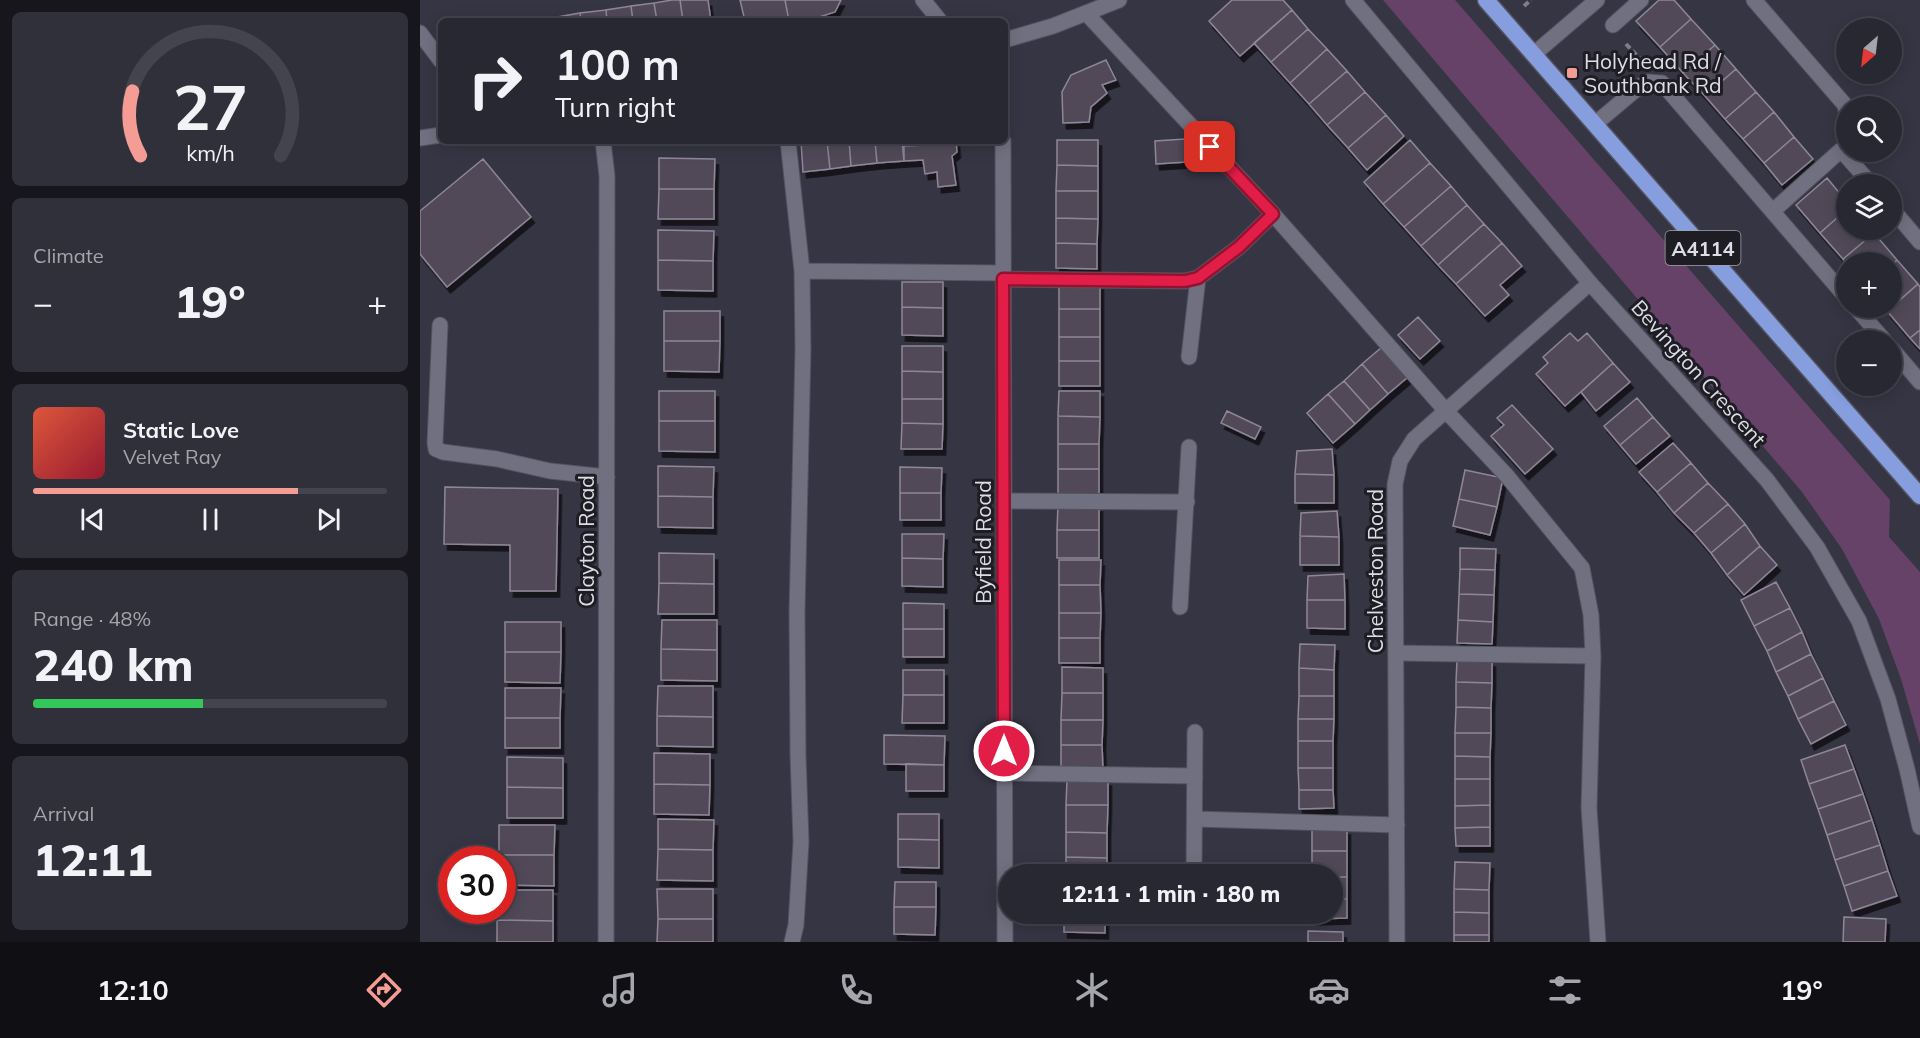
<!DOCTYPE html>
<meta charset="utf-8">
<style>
body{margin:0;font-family:Mulish,sans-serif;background:#30303b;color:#f1f3f6;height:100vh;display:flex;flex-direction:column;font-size:22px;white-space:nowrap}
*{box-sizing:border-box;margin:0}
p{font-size:20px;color:#a5a6ac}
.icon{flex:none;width:33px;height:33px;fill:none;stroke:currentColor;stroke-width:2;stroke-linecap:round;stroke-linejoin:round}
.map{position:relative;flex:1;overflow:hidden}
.sheet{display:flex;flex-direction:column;gap:12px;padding:12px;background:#16161c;width:420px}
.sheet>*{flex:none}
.top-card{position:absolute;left:18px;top:18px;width:570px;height:126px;border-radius:9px;box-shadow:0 3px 15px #0003,0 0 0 2px #44444e;background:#282833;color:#f1f3f6;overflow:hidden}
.needle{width:39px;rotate:208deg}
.controls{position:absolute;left:1416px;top:18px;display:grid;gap:12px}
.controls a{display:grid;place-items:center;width:66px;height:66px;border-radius:50%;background:#282833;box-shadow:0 3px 15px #0003,0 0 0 2px #44444e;font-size:30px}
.speed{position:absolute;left:18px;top:846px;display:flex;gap:12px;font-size:30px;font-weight:700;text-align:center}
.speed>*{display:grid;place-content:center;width:78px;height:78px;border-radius:50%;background:#282833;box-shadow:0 3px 15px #0003,0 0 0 2px #44444e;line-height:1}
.speed .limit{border:9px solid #d22;background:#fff;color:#111}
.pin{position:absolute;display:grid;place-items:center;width:51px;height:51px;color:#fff;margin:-26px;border-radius:12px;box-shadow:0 3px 9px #0006}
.me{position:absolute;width:66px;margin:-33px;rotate:0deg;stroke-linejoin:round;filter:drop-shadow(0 0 4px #0008)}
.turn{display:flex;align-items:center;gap:21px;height:126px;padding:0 18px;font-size:27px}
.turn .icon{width:78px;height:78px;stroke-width:2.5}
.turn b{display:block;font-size:42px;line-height:51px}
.big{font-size:45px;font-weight:800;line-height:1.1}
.sheet .tile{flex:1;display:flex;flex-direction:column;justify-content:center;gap:9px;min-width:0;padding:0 21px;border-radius:9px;background:#30303b}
.sheet .dial{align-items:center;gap:0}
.dial svg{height:156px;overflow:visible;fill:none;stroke:#44444e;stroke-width:7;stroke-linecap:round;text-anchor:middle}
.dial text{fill:#f1f3f6;stroke:none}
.song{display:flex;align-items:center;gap:18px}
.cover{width:72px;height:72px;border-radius:9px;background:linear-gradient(135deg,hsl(10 70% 55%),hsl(350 70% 35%))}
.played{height:6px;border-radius:3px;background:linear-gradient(90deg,#f59c95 75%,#44444e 75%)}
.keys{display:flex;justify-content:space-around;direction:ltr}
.heat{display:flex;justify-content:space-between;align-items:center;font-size:33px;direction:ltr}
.charge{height:9px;border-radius:4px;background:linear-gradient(90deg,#34c759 48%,#44444e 0)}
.trip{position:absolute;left:578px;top:864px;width:345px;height:60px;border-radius:30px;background:#282833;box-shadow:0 3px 15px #0003,0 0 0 2px #44444e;font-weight:800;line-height:60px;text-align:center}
.menu{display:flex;height:96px;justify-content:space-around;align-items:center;background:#101014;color:#a5a6ac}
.menu .icon{width:42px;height:42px}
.menu .active{color:#f59c95}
.menu b{font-size:27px;color:#f1f3f6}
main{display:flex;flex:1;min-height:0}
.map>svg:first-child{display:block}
.green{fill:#674268}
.building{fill:#514959;stroke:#8f8798;stroke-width:1.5;filter:url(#shadow)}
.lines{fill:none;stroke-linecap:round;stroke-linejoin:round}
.service-casing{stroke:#53525f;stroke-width:17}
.minor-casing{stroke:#53525f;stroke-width:17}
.trunk-casing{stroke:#53525f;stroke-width:19}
.path{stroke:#7e7d8a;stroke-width:4;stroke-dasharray:6 3;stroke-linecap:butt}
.service{stroke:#707081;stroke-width:15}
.minor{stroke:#707081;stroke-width:15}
.trunk{stroke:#869dde;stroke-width:16}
.route-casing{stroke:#92132f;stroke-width:15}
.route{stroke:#e11d48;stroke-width:10}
.poi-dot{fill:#f59c95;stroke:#1e1d24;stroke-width:2}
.labels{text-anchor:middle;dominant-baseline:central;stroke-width:6;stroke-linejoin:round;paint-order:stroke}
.shield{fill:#1e1d24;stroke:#a4a3ac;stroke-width:1.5}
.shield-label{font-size:20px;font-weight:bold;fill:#dddde7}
.poi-label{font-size:21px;fill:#dddde7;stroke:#1e1d24;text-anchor:start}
.street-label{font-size:21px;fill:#dddde7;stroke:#1e1d24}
</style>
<main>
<section class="sheet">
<div class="tile dial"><svg viewBox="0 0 100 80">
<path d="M14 69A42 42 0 1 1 86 69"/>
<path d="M14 69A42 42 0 0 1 10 36" stroke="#f59c95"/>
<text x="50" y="56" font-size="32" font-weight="700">27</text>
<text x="50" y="72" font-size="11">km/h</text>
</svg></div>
<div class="tile"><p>Climate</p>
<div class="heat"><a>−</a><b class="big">19°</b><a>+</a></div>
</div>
<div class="tile">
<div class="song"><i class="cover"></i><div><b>Static Love</b><p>Velvet Ray</p></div></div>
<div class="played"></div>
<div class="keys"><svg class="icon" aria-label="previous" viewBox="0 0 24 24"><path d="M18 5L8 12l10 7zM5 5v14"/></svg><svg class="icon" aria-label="pause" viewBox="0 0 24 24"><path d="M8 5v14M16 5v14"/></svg><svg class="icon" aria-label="next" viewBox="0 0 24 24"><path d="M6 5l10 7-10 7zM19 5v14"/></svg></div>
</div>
<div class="tile"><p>Range · 48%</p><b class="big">240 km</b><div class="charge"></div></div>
<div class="tile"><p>Arrival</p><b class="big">12:11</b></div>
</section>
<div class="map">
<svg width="1500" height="942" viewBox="0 0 1500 942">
<defs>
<filter id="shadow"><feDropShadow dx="3.5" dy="6" stdDeviation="0" flood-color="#0009"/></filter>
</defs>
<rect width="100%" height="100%" fill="#363544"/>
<path class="green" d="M963,0H1035L1470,500L1469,537L1500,572V744L1481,679L1459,619L1422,549L1382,492Z"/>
<path class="building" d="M252,0H260L263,21H237L234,3Z
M260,0H288L291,21H263Z
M320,0H365L369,21H325Z
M365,0H421L415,12L387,21H369Z
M812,0H863L872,10L820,56L789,21Z
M1239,0H1254L1271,19L1240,47L1216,21Z
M234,3L237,21H213L211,6Z
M211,6L213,21H187L186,10Z
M186,10L187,21H161L160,13Z
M872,10L888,29L851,62L834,43Z
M160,13L161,21H138V17Z
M1271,19L1295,45L1263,73L1240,47Z
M888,29L907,49L870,83L851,62Z
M1295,45L1316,69L1285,96L1263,73Z
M907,49L927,71L889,104L870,83Z
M686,60L696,80L682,85L687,93L671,107L669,122L643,123L642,92L651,75Z
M1316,69L1336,92L1305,119L1285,96Z
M927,71L945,92L907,125L889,104Z
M945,92L966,115L928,148L907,125Z
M1336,92L1354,112L1323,139L1305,119Z
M1354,112L1374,137L1344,163L1323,139Z
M966,115L984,136L947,170L928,148Z
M1374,137L1393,159L1362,185L1344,163Z
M765,139L766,162L736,164L735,141Z
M637,140H678V166L637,165Z
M990,140L1010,163L963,204L944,182Z
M381,141H407L410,169L383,172Z
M407,141H429L431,166L410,169Z
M429,141H455L457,163L431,166Z
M455,141H482L484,161L457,163Z
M483,141H504L505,145L484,146Z
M536,141L537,152L532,156L536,185L518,187L517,172L505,174L503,160L484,161V146Z
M239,158L295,159L294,189H239Z
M63,159L111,217L27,287L0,254V211Z
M1010,163L1031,186L984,227L963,204Z
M637,165L678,166V191H636Z
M1407,178L1426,201V210L1400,233L1376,205Z
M1031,186L1047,205L1001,246L984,227Z
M239,189H294V219H238Z
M636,191H678V219L636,218Z
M1047,205L1064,224L1018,265L1001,246Z
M1426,210V230H1451L1454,233L1423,259L1400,233Z
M636,218L678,219L677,244L636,243Z
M1064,224L1082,243L1036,284L1018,265Z
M238,230L294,231L293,261L238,260Z
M1454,233L1477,260L1472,265V262L1426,263L1423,259Z
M636,243L677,244V269L636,268Z
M1082,243L1102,266L1080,285L1089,295L1065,316L1036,284Z
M238,260L293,261V291L238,290Z
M1477,260L1498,284L1472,307V265Z
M482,282H523V308L482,307Z
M639,283L680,284V309H639Z
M1498,284L1500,287V330L1490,338L1467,311Z
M482,307L523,308V336L482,335Z
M639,309H680V337H639Z
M244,311H300V341H244Z
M998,317L1020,341L1000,359L978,335Z
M1500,330V349L1490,338Z
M1150,333L1158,341L1167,333L1193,363L1145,406L1116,374L1128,363L1123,357Z
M639,337H680V361H639Z
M244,341H300L299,372L244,371Z
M482,346H523V372L482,371Z
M962,347L988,377L968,394L942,364Z
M639,361H680V386H639Z
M1193,363L1210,382L1176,411L1161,392Z
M942,364L968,394L950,410L924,381Z
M482,371L523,372V399H482Z
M924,381L950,410L935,424L908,394Z
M239,391H295V421H239Z
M639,391H680V417L638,416Z
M908,394L935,424L913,443L887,413Z
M1217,398L1233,417L1200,445L1184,426Z
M482,399H523V424L482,423Z
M1092,405L1133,449L1105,474L1071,436L1084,425L1077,418Z
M807,411L841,427L835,439L801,423Z
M638,416L680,417L679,444H638Z
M1233,417L1250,436L1216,464L1200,445Z
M239,421H295V452L239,451Z
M482,423L523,424L522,449H481Z
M1253,443L1271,463L1237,492L1219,472Z
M638,444H679V469H638Z
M912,449L914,475L875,474L877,451Z
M1271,463L1288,483L1254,513L1237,492Z
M238,466L294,467L293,497L238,496Z
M480,467L522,468L521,493H480Z
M638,469H679V494H638Z
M1045,470L1083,478L1077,507L1039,499Z
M875,474L914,475V503H875Z
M1288,483L1308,504L1274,533L1254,513Z
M25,487L138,489L136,591H90V545L24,544Z
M480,493H521V520H480Z
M238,496L293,497V528L238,527Z
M1039,499L1077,507L1070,535L1033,526Z
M1308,504L1325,524L1291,553L1274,533Z
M638,505L679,506V530H637Z
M917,511L919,537L880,536L881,513Z
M1325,524L1340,546L1307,575L1291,553Z
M637,530H679V558H637Z
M482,534H524L523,559L482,558Z
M880,536L919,537V565H880Z
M1340,546L1357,565L1324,595L1307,575Z
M1040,548L1076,549L1075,570L1040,569Z
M239,553L294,554V584L239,583Z
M482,558L523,559V587L482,586Z
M639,560H681L680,585H639Z
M1040,569L1075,570L1074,595L1039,594Z
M924,574L925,600H887L888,576Z
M1356,582L1370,608L1334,626L1321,600Z
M239,583L294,584V614H238Z
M639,585H680L681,613H639Z
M1039,594L1074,595L1073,622L1038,620Z
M887,600H925V629L887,628Z
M483,603L524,604V629H483Z
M1370,608L1382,632L1347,651L1334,626Z
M639,613H681L680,638H639Z
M242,620H297V650L241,649Z
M1038,620L1073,622L1072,644L1037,643Z
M85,622H141V652H85Z
M483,629H524V657H483Z
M1382,632L1391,654L1356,672L1347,651Z
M639,638H680V663H639Z
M880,644L915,645L914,670L879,668Z
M241,649L297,650V681L241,680Z
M85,652H141L140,683L85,682Z
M1391,654L1403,678L1368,696L1356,672Z
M1037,660L1072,661V683L1036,682Z
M642,667L683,668V693H642Z
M879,668L914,670V696H879Z
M483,670H524V695H483Z
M1403,678L1414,701L1378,719L1368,696Z
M1036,682L1072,683L1071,708L1036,707Z
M238,686H293V717L237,716Z
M85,688H141L140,718H85Z
M642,693H683V720H641Z
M483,695H524V723H482Z
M879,696H914V719H878Z
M1414,701L1426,725L1391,744L1378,719Z
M1036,707L1071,708V733H1035Z
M237,716L293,717V747L237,746Z
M85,718H140V748H85Z
M878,719H914L913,741H878Z
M641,720H683L682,745H641Z
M1035,733H1071L1070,757L1035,756Z
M464,735L525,736L524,765L464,764Z
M878,741H913V768H878Z
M641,745H682L683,770H641Z
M1425,745L1434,769L1389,784L1381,760Z
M234,753L290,754V785L234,784Z
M1035,756L1070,757V779H1035Z
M87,757L143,758V788L87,787Z
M486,764L524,765V791H486Z
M878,768H913V790H879Z
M1434,769L1443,794L1398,809L1389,784Z
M1035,779H1070V805L1035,806Z
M647,780H688V805H646Z
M234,784L290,785L289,815L234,814Z
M87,787L143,788V818H87Z
M879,790H913L914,808L879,809Z
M1443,794L1452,820L1407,835L1398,809Z
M646,805H688L687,833L646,832Z
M1070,805V827L1035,828V806Z
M478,814H519V840L478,839Z
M238,819L294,820L293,850L238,849Z
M1452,820L1460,845L1415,860L1407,835Z
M79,825H135L134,855H79Z
M1070,827V846H1036L1035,828Z
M892,828L927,829V851H892Z
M646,832L687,833V858L646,857Z
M478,839L519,840V868L478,867Z
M1460,845L1468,871L1424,886L1415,860Z
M238,849L293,850V881L237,880Z
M892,851H927V877H912V874H892Z
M79,855H134V886L82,885V860H79Z
M646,857L687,858V874H646Z
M1035,862L1070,863L1069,890L1034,889Z
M1468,871L1477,896L1432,911L1424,886Z
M912,877H927V899H912Z
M475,882H516V907H474Z
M237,889H293V919H238Z
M1034,889L1069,890V913L1034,912Z
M82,890H133V921L77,920V910H82Z
M912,899H927V918L892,919V914H912Z
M474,907H516L515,935L474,934Z
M1034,912L1069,913V935H1034Z
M644,914H685V933L644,932Z
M1424,917L1466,919L1465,942H1423Z
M238,919H293V942H237Z
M77,920L133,921V942H77Z
M888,931L923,932V942H888Z
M1034,935H1069V942H1034Z"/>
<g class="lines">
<defs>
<path id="service" d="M1334,0L1425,105L1426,110
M666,13L853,214L1026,411L1087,476L1162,568L1171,615L1173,656L1169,808L1178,942
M1193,25L1221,0
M1114,54L1177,0
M1175,124L1220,86L1228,82L1242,83L1426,297
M368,141L382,271L383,350L377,612L378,755L381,842L376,925L372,942
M1472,209L1500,242
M1353,211L1421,150L1451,184
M382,271L583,273
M583,279L765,281L778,278L819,247L853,214
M1436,308L1464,340
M20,325L15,443L16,449L23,452L77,459L130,471L187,477
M1472,349L1500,382
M769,357L778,278
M584,501L767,502
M760,607L769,447
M976,653L1173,656
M585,773L775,776
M775,819L977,825
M774,874L775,732"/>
<path id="minor" d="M503,0L520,21
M933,0L1170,283L1347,480L1397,547L1439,621L1468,699L1487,769L1500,827
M0,33L21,61
M585,40L633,26L699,0
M0,138L21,135
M183,141L187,176L186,942
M583,141L585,942
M977,942L975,484L980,461L994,439L1170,283"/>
<path id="trunk" d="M1066,0L1500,496"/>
</defs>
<use href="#service" class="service-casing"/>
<use href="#minor" class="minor-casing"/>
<use href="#trunk" class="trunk-casing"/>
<path class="path" d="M1104,6L1111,0
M1206,44L1221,60"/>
<use href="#service" class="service"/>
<use href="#minor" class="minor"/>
<use href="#trunk" class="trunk"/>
</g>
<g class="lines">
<defs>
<path id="route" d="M584,751L583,279L765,281L778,278L819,247L853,214L790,147"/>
</defs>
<use href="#route" class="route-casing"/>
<use href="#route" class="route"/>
</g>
<rect class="poi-dot" x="1146" y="67" width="12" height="12" rx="3"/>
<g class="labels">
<rect class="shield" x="1245.5" y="231" width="75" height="34" rx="4.5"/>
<g class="shield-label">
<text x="1283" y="248">A4114</text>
</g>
<g class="poi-label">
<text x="1164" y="61">Holyhead Rd /<tspan x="1164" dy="24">Southbank Rd</tspan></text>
</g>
<g class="street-label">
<text transform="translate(1279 373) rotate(48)">Bevington Crescent</text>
<text transform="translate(166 541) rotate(-90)">Clayton Road</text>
<text transform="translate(563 542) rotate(-90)">Byfield Road</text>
<text transform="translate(955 571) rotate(-90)">Chelveston Road</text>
</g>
</g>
</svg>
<div class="controls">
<a><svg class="needle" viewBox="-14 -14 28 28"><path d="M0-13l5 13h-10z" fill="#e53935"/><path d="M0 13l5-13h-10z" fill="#a5a6ac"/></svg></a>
<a><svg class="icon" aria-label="search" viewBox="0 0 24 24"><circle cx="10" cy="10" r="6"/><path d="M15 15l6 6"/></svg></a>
<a><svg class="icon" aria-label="layers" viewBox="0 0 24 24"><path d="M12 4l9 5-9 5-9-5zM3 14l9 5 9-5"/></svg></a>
<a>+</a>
<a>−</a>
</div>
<div class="speed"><div class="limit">30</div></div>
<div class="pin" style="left:790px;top:147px;background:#d93025"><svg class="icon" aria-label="arrive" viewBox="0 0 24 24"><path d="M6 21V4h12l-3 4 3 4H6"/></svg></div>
<svg class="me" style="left:584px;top:751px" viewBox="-20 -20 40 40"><circle r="17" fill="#e11d48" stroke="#fff" stroke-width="3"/><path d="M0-11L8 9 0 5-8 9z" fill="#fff"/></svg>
<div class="trip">12:11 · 1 min · 180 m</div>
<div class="top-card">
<div class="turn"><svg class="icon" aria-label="right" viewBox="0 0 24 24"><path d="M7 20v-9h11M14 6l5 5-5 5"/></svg><div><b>100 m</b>Turn right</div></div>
</div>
</div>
</main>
<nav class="menu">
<b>12:10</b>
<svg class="icon active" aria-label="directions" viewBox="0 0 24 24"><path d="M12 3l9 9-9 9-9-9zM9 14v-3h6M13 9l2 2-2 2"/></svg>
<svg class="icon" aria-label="music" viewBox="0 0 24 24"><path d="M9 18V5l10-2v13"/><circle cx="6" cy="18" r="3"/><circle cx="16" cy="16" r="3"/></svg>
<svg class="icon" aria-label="phone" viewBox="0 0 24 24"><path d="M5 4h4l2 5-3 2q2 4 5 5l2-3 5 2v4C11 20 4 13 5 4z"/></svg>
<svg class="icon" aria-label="climate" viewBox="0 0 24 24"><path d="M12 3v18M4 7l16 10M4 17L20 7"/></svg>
<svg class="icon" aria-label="car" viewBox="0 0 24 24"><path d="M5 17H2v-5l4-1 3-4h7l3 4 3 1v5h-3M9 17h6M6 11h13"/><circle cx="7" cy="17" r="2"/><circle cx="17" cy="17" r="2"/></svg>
<svg class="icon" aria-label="filters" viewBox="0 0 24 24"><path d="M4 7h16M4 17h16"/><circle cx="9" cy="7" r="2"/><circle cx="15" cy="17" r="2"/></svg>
<b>19°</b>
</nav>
